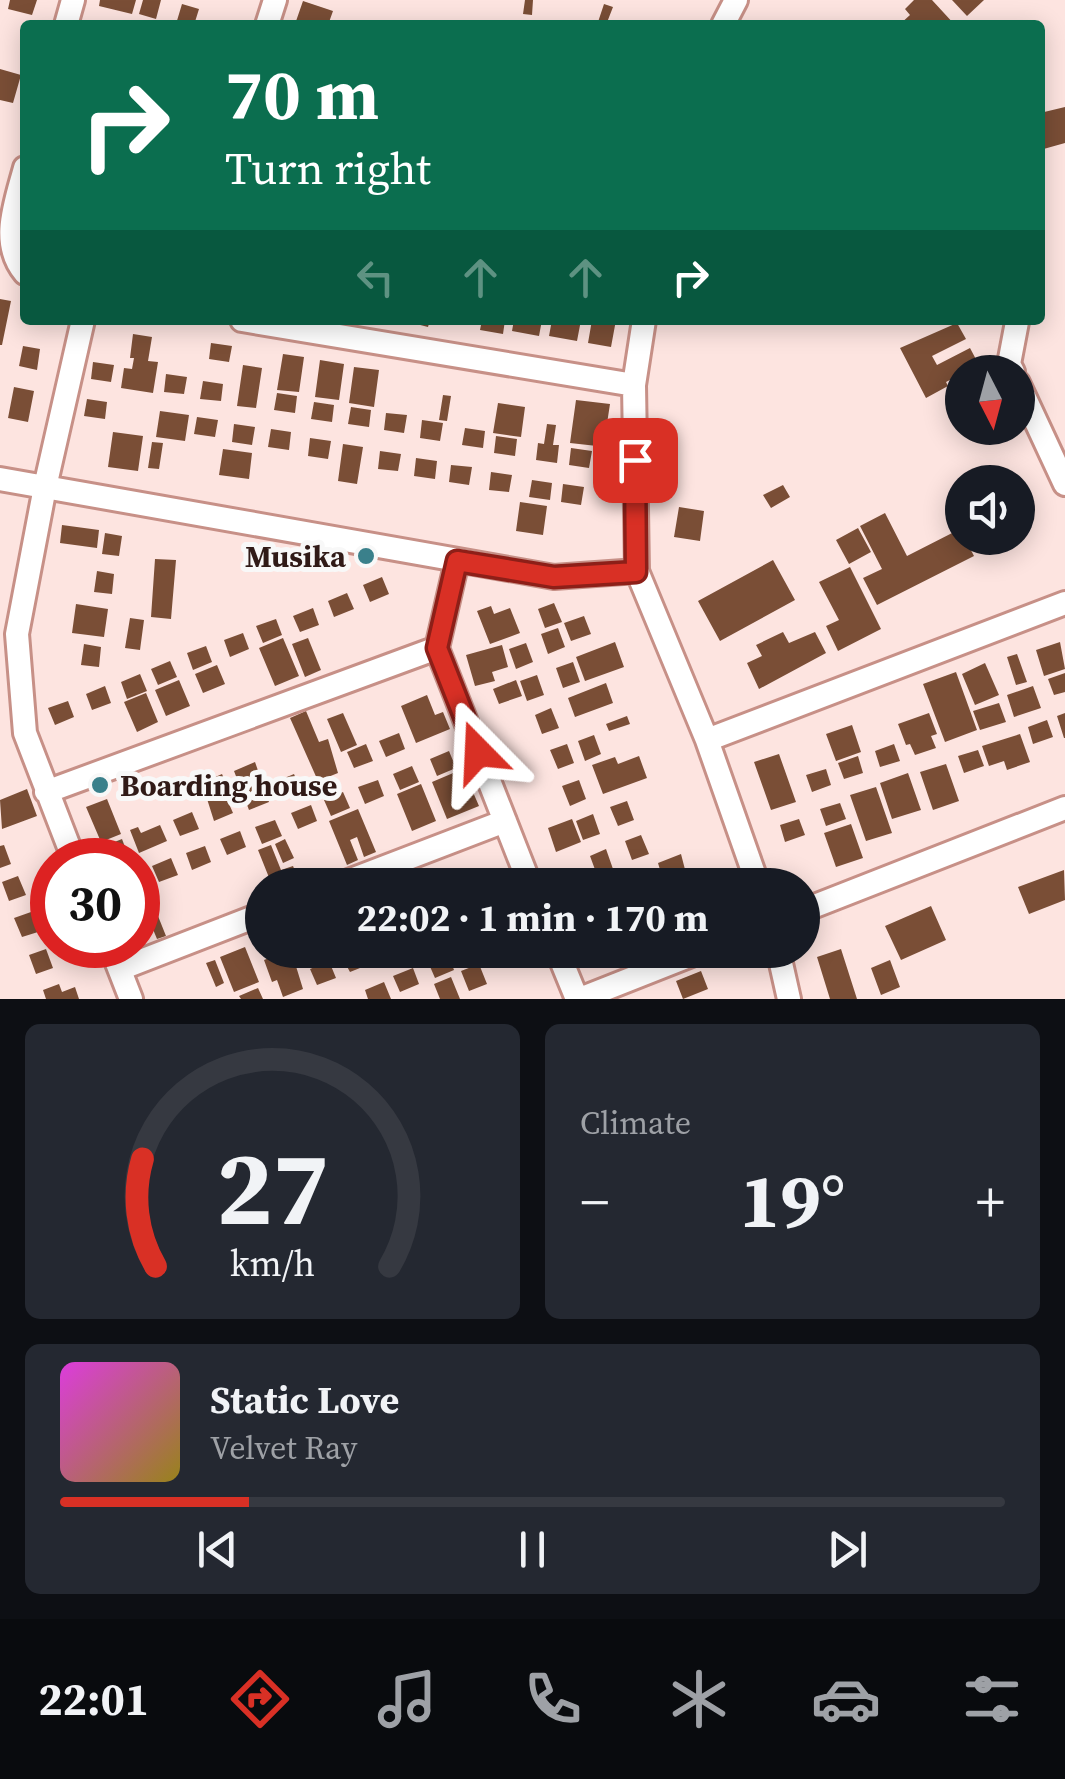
<!DOCTYPE html>
<meta charset="utf-8">
<style>
body{margin:0;font-family:"Source Serif 4",serif;background:#242831;color:#f1f3f6;height:100vh;display:flex;flex-direction:column;font-size:38px;white-space:nowrap}
*{box-sizing:border-box;margin:0}
p{font-size:32px;color:#9ea1a6}
.icon{flex:none;width:55px;height:55px;fill:none;stroke:currentColor;stroke-width:2;stroke-linecap:round;stroke-linejoin:round}
.map{position:relative;height:999px;overflow:hidden}
.drawer{display:flex;flex-direction:column;gap:25px;padding:25px;background:#0d0f14;flex:1}
.drawer>*{flex:none}
.top-card{position:absolute;left:20px;top:20px;width:1025px;height:305px;border-radius:10px;box-shadow:0 5px 25px #0003;background:#0b6e4f;color:#fff;overflow:hidden}
.needle{width:65px;rotate:174deg}
.fabs{position:absolute;left:945px;top:355px;display:grid;gap:20px}
.fabs a{display:grid;place-items:center;width:90px;height:90px;border-radius:50%;background:#171b24;box-shadow:0 5px 25px #0003;font-size:50px}
.speed{position:absolute;left:30px;top:838px;display:flex;gap:20px;font-size:50px;font-weight:700;text-align:center}
.speed>*{display:grid;place-content:center;width:130px;height:130px;border-radius:50%;background:#171b24;box-shadow:0 5px 25px #0003;line-height:1}
.speed .limit{border:15px solid #d22;background:#fff;color:#111}
.pin{position:absolute;display:grid;place-items:center;width:85px;height:85px;color:#fff;margin:-42px;border-radius:20px;box-shadow:0 5px 15px #0006}
.me{position:absolute;width:110px;margin:-55px;rotate:339deg;stroke-linejoin:round;filter:drop-shadow(0 0 8px #0008)}
.turn{display:flex;align-items:center;gap:35px;height:210px;padding:0 40px;font-size:45px}
.turn .icon{width:130px;height:130px;stroke-width:2.5}
.turn b{display:block;font-size:70px;line-height:85px}
.lanes{display:flex;align-items:center;height:95px;padding:0 40px;background:#0003;justify-content:center;gap:50px;direction:ltr}
.lanes .off{opacity:.35}
.big{font-size:75px;font-weight:700;line-height:1.1}
.drawer .tile{flex:1;display:flex;flex-direction:column;justify-content:center;gap:15px;min-width:0;padding:0 35px;border-radius:15px;background:#242831}
.drawer .dial{align-items:center;gap:0}
.dial svg{height:260px;overflow:visible;fill:none;stroke:#363941;stroke-width:7;stroke-linecap:round;text-anchor:middle}
.dial text{fill:#f1f3f6;stroke:none}
.song{display:flex;align-items:center;gap:30px}
.cover{width:120px;height:120px;border-radius:15px;background:linear-gradient(135deg,hsl(300 70% 55%),hsl(50 70% 35%))}
.played{height:10px;border-radius:5px;background:linear-gradient(90deg,#d93025 20%,#363941 20%)}
.keys{display:flex;justify-content:space-around;direction:ltr}
.heat{display:flex;justify-content:space-between;align-items:center;font-size:55px;direction:ltr}
.drawer .tiles{flex:1;display:grid;gap:25px;grid-template-columns:1fr 1fr}
.tile:last-child{grid-column:span 2}
.trip{position:absolute;left:245px;top:868px;width:575px;height:100px;border-radius:50px;background:#171b24;box-shadow:0 5px 25px #0003;font-weight:700;line-height:100px;text-align:center}
.dock{display:flex;height:160px;justify-content:space-around;align-items:center;background:#090b0e;color:#9ea1a6}
.dock .icon{width:70px;height:70px}
.dock .selected{color:#d93025}
.dock b{font-size:45px;color:#f1f3f6}
.map>svg:first-child{display:block}
.building{fill:#7a4e36}
.lines{fill:none;stroke-linecap:round;stroke-linejoin:round}
.minor-casing{stroke:#c79087;stroke-width:28}
.minor{stroke:#fff;stroke-width:22}
.route-casing{stroke:#8d1f18;stroke-width:25}
.route{stroke:#d93025;stroke-width:18}
.poi-dot{fill:#3a808b;stroke:#f8f8f8;stroke-width:4}
.labels{text-anchor:middle;dominant-baseline:central;stroke-width:10;stroke-linejoin:round;paint-order:stroke}
.poi-label{font-size:30px;font-weight:bold;fill:#301a17;stroke:#f8f8f8;text-anchor:end}
</style>
<div class="map">
<svg width="1065" height="999" viewBox="0 0 1065 999">
<rect width="100%" height="100%" fill="#fde4e0"/>
<path class="building" d="M10,0H37L32,15L8,9Z
M100,0H136L132,14L99,6Z
M143,0H161L156,19L139,14Z
M525,0H533L532,15L523,14Z
M914,0H932L955,25H899L910,15L905,9Z
M952,0H984L967,16Z
M303,1L333,11L328,25L295,24Z
M182,4L199,9L194,25L176,24Z
M604,4L613,7L606,25L598,22Z
M0,69L21,75L13,103L0,100Z
M1065,107V143L1040,150V113Z
M0,299L11,301L2,345H0Z
M401,320H430L428,327Z
M482,320H505L503,334L480,330Z
M514,320H542L539,336L512,331Z
M552,320H581L577,341L549,336Z
M592,320H616L611,347L588,343Z
M957,323L966,339L932,356L937,365L970,348L979,365L946,382L948,386L926,398L900,348Z
M133,334L152,337L148,361L158,362L153,393L121,388L124,368L132,369L134,358H130Z
M211,343L232,346L229,362L209,359Z
M23,346L40,349L37,370L19,366Z
M283,354L304,357L299,392L277,390Z
M320,360L344,364L339,400L315,397Z
M93,362L114,365L111,382L91,379Z
M243,365L262,368L256,408L237,406Z
M354,367L379,370L374,407L349,403Z
M166,374L187,377L184,394L164,392Z
M203,381L223,384L221,401L200,399Z
M14,387L34,391L28,422L8,418Z
M277,393L297,396L295,413L274,410Z
M443,395L451,396L447,421L439,420Z
M87,399L107,402L105,419L84,416Z
M576,400L610,404L606,430L599,429L597,446L570,443Z
M314,402L334,405L332,422L311,419Z
M498,403L525,407L521,437L493,433Z
M351,407L371,410L369,427L348,424Z
M160,411L189,415L185,441L156,437Z
M386,413L407,415L404,433L384,430Z
M197,417L218,420L215,437L194,434Z
M422,420L443,423L440,441L420,438Z
M234,424L255,427L252,445L232,442Z
M547,424L556,425L553,445H559L557,463L536,460L538,443L544,444Z
M465,428L485,431L483,448L462,445Z
M271,429L291,432L289,450L268,447Z
M113,432L143,436L138,471L108,467Z
M496,436L517,439L515,456L494,453Z
M310,438L331,441L328,459L308,456Z
M152,442L163,443L159,469L148,468Z
M343,444L363,447L357,484L338,481Z
M571,448L592,451L589,468L569,465Z
M223,449L252,453L249,479L219,475Z
M380,451L401,454L398,471L378,469Z
M416,458L437,461L435,479L414,476Z
M451,465L472,467L469,485L449,482Z
M491,472L512,475L509,492L489,490Z
M532,480L552,483L550,500L529,497Z
M563,484L584,487L581,505L561,502Z
M783,485L790,497L771,508L763,495Z
M520,502L547,506L543,535L516,531Z
M679,507L704,511L700,541L674,537Z
M885,513L907,556L960,529L974,556L877,605L863,578L882,569L860,526Z
M62,525L99,530L97,548L60,543Z
M858,528L871,552L849,564L836,540Z
M105,533L122,536L119,556L102,554Z
M155,559L176,560L171,619L151,617Z
M773,560L795,600L720,641L698,601Z
M850,567L881,629L838,651L826,626L839,620L819,582Z
M97,571L114,574L112,594L94,592Z
M382,577L389,594L370,602L363,585Z
M347,593L354,609L334,617L328,601Z
M554,603L562,622L545,628L538,609Z
M76,604L108,609L104,637L72,633Z
M491,606L494,614L510,608L520,633L490,644L477,611Z
M313,608L319,625L300,632L293,616Z
M584,616L591,634L571,641L564,623Z
M130,618L144,620L140,650L125,648Z
M276,619L282,635L263,643L256,626Z
M558,628L565,647L548,654L541,634Z
M783,632L789,643L815,632L826,653L759,689L747,663L762,656L756,645Z
M243,633L249,649L230,657L224,640Z
M283,638L299,676L275,686L259,648Z
M308,638L321,670L305,677L292,644Z
M615,642L624,667L585,681L576,657Z
M1060,642L1065,669L1044,676L1036,650Z
M526,643L533,662L516,669L509,649Z
M84,644L101,647L99,667L81,665Z
M502,645L508,667L492,672L495,681L475,686L466,655Z
M206,646L212,662L193,670L187,653Z
M1017,654L1027,682L1016,685L1007,657Z
M170,661L177,677L158,685L151,669Z
M573,662L580,682L563,688L556,668Z
M985,663L999,695L975,705L962,674Z
M217,665L225,684L203,693L195,674Z
M956,672L977,730L945,742L923,684Z
M1065,673V692L1054,695L1048,679Z
M140,674L147,691L127,699L121,682Z
M537,675L544,695L527,701L520,681Z
M179,680L190,706L166,716L155,690Z
M516,680L522,696L499,704L493,689Z
M606,683L613,703L575,717L568,698Z
M105,686L111,703L92,710L86,694Z
M1033,686L1041,708L1014,717L1007,695Z
M146,693L158,722L137,732L124,702Z
M427,695L435,715L443,712L450,729L416,743L401,706Z
M68,701L74,717L55,725L48,708Z
M999,703L1006,722L980,730L973,711Z
M551,708L559,728L542,734L535,715Z
M306,711L319,742L328,739L338,773L318,781L290,718Z
M343,713L357,745L341,752L327,719Z
M929,713L937,734L931,736L936,748L915,755L910,744L906,745L898,724Z
M1065,713V738H1064L1057,716Z
M627,716L630,724L609,731L606,724Z
M1047,720L1053,737L1033,744L1028,727Z
M852,725L861,752L836,761L826,734Z
M399,733L405,749L386,757L379,741Z
M1020,734L1030,762L1007,770L1004,761L989,766L982,746Z
M594,735L601,754L585,761L578,741Z
M366,744L373,761L354,768L347,752Z
M567,744L574,763L558,769L550,750Z
M894,744L900,761L880,767L875,751Z
M978,750L984,766L964,773L958,756Z
M449,751L456,768L437,776L430,759Z
M779,754L796,802L771,810L754,762Z
M639,756L647,778L603,794L592,765L615,757L618,764Z
M858,756L863,773L844,779L838,763Z
M255,762L269,802L249,810L234,771Z
M946,764L959,801L933,810L920,772Z
M412,766L419,782L400,790L393,774Z
M826,769L831,785L812,792L806,775Z
M458,771L465,785L469,783L479,806L447,819L432,782Z
M908,773L921,810L892,819L880,783Z
M222,774L231,795L226,797L233,813L214,821L202,783Z
M294,774L301,791L282,798L275,782Z
M378,780L384,796L365,804L358,787Z
M579,780L586,799L570,806L562,786Z
M421,784L436,821L412,831L397,794Z
M876,787L892,833L866,841L850,795Z
M27,789L37,816L2,829L0,800Z
M343,792L350,808L331,816L324,800Z
M107,799L121,834L101,842L86,807Z
M627,801L634,820L618,826L610,807Z
M840,803L846,819L826,826L820,809Z
M311,805L317,821L298,829L291,813Z
M358,809L376,852L364,857L357,837L350,840L358,860L347,865L329,821Z
M192,812L199,829L180,836L173,820Z
M593,814L600,834L583,840L576,821Z
M572,819L581,842L556,852L548,828Z
M799,819L805,835L785,842L780,825Z
M275,820L282,836L262,844L255,827Z
M851,824L863,858L836,867L824,833Z
M160,825L167,841L139,853L130,830L138,827L141,833Z
M240,831L246,847L227,855L220,839Z
M641,835L649,854L632,860L625,841Z
M122,839L128,855L108,860L102,847Z
M285,839L294,858L283,863L275,844Z
M4,845L11,864L0,868V846Z
M271,845L281,870L293,866L300,883L272,885L258,850Z
M205,846L211,862L192,870L186,853Z
M606,849L613,869L597,875L590,856Z
M681,854L689,885H654L651,877L661,873L658,863Z
M171,858L178,875L159,882L152,866Z
M1064,870L1065,900L1029,914L1018,887Z
M18,876L26,895L9,901L2,882Z
M138,882L148,906L138,910Z
M52,904V927L42,931L34,910Z
M154,906L166,936L157,939L145,910Z
M931,906L946,940L901,960L885,926Z
M31,912L38,932L22,937L14,918Z
M245,947L259,982L234,992L220,957Z
M46,949L53,968L36,974L29,955Z
M841,949L857,999H830L817,957Z
M281,950H291L303,989L283,997L277,980L272,982L264,960L282,953Z
M338,950H364L370,964L350,972Z
M463,950H486L488,957L469,965Z
M448,954L454,970L435,978L428,962Z
M215,960L224,983L216,987L206,963Z
M890,960L900,987L881,995L871,968Z
M329,961L336,978L317,985L310,969Z
M479,964L487,984L469,991L461,971Z
M413,968L419,984L400,992L393,976Z
M701,971L708,989L683,999L676,981Z
M451,977L460,999H440L434,984Z
M384,982L391,999H368L365,990Z
M59,984L62,992L75,987L79,999H46L43,990Z
M258,988L263,999H241L239,996Z"/>
<g class="lines">
<defs>
<path id="minor" d="M66,25L73,0
M267,25L275,0
M723,25L736,0
M25,168C15,205 0,243 25,273
M242,320L634,385
M644,320L634,385L637,571L707,740L758,885
M1013,372L1009,364L1017,322
M1018,383L1065,484
M0,479L554,577L637,571
M457,561L437,648L530,885
M707,740L1065,603
M46,792L437,648
M74,860L25,733L17,634L45,487L83,320
M338,885L505,821
M802,911L1065,808
M110,945L131,999
M557,950L577,999
M778,950L789,999
M120,969L262,914
M580,999L704,950"/>
</defs>
<use href="#minor" class="minor-casing"/>
<use href="#minor" class="minor"/>
</g>
<g class="lines">
<defs>
<path id="route" d="M478,752L437,648L457,561L554,577L636,572L635,460"/>
</defs>
<use href="#route" class="route-casing"/>
<use href="#route" class="route"/>
</g>
<g class="poi-dot">
<circle cx="366" cy="556" r="10"/>
<circle cx="100" cy="785" r="10"/>
</g>
<g class="labels">
<g class="poi-label">
<text x="346" y="556">Musika</text>
<text x="120" y="785" text-anchor="start">Boarding house</text>
</g>
</g>
</svg>
<div class="fabs">
<a><svg class="needle" viewBox="-14 -14 28 28"><path d="M0-13l5 13h-10z" fill="#e53935"/><path d="M0 13l5-13h-10z" fill="#9ea1a6"/></svg></a>
<a><svg class="icon" aria-label="sound" viewBox="0 0 24 24"><path d="M4 9h4l5-4v14l-5-4H4zM17 9q2 3 0 6"/></svg></a>
</div>
<div class="speed"><div class="limit">30</div></div>
<div class="pin" style="left:635px;top:460px;background:#d93025"><svg class="icon" aria-label="arrive" viewBox="0 0 24 24"><path d="M6 21V4h12l-3 4 3 4H6"/></svg></div>
<svg class="me" style="left:478px;top:752px" viewBox="-20 -20 40 40"><path d="M0-17L14 15 0 8-14 15z" fill="#d93025" stroke="#fff" stroke-width="4"/></svg>
<div class="trip">22:02 · 1 min · 170 m</div>
<div class="top-card">
<div class="turn"><svg class="icon" aria-label="right" viewBox="0 0 24 24"><path d="M7 20v-9h11M14 6l5 5-5 5"/></svg><div><b>70 m</b>Turn right</div></div>
<div class="lanes"><svg class="icon off" aria-label="left" viewBox="0 0 24 24"><path d="M17 20v-9H6M10 6l-5 5 5 5"/></svg><svg class="icon off" aria-label="ahead" viewBox="0 0 24 24"><path d="M12 20V5M6 11l6-6 6 6"/></svg><svg class="icon off" aria-label="ahead" viewBox="0 0 24 24"><path d="M12 20V5M6 11l6-6 6 6"/></svg><svg class="icon" aria-label="right" viewBox="0 0 24 24"><path d="M7 20v-9h11M14 6l5 5-5 5"/></svg></div>
</div>
</div>
<section class="drawer">
<div class="tiles">
<div class="tile dial"><svg viewBox="0 0 100 80">
<path d="M14 69A42 42 0 1 1 86 69"/>
<path d="M14 69A42 42 0 0 1 10 36" stroke="#d93025"/>
<text x="50" y="56" font-size="32" font-weight="700">27</text>
<text x="50" y="72" font-size="11">km/h</text>
</svg></div>
<div class="tile"><p>Climate</p>
<div class="heat"><a>−</a><b class="big">19°</b><a>+</a></div>
</div>
<div class="tile">
<div class="song"><i class="cover"></i><div><b>Static Love</b><p>Velvet Ray</p></div></div>
<div class="played"></div>
<div class="keys"><svg class="icon" aria-label="previous" viewBox="0 0 24 24"><path d="M18 5L8 12l10 7zM5 5v14"/></svg><svg class="icon" aria-label="pause" viewBox="0 0 24 24"><path d="M8 5v14M16 5v14"/></svg><svg class="icon" aria-label="next" viewBox="0 0 24 24"><path d="M6 5l10 7-10 7zM19 5v14"/></svg></div>
</div>
</div>
</section>
<nav class="dock">
<b>22:01</b>
<svg class="icon selected" aria-label="directions" viewBox="0 0 24 24"><path d="M12 3l9 9-9 9-9-9zM9 14v-3h6M13 9l2 2-2 2"/></svg>
<svg class="icon" aria-label="music" viewBox="0 0 24 24"><path d="M9 18V5l10-2v13"/><circle cx="6" cy="18" r="3"/><circle cx="16" cy="16" r="3"/></svg>
<svg class="icon" aria-label="phone" viewBox="0 0 24 24"><path d="M5 4h4l2 5-3 2q2 4 5 5l2-3 5 2v4C11 20 4 13 5 4z"/></svg>
<svg class="icon" aria-label="climate" viewBox="0 0 24 24"><path d="M12 3v18M4 7l16 10M4 17L20 7"/></svg>
<svg class="icon" aria-label="car" viewBox="0 0 24 24"><path d="M5 17H2v-5l4-1 3-4h7l3 4 3 1v5h-3M9 17h6M6 11h13"/><circle cx="7" cy="17" r="2"/><circle cx="17" cy="17" r="2"/></svg>
<svg class="icon" aria-label="filters" viewBox="0 0 24 24"><path d="M4 7h16M4 17h16"/><circle cx="9" cy="7" r="2"/><circle cx="15" cy="17" r="2"/></svg>
</nav>
